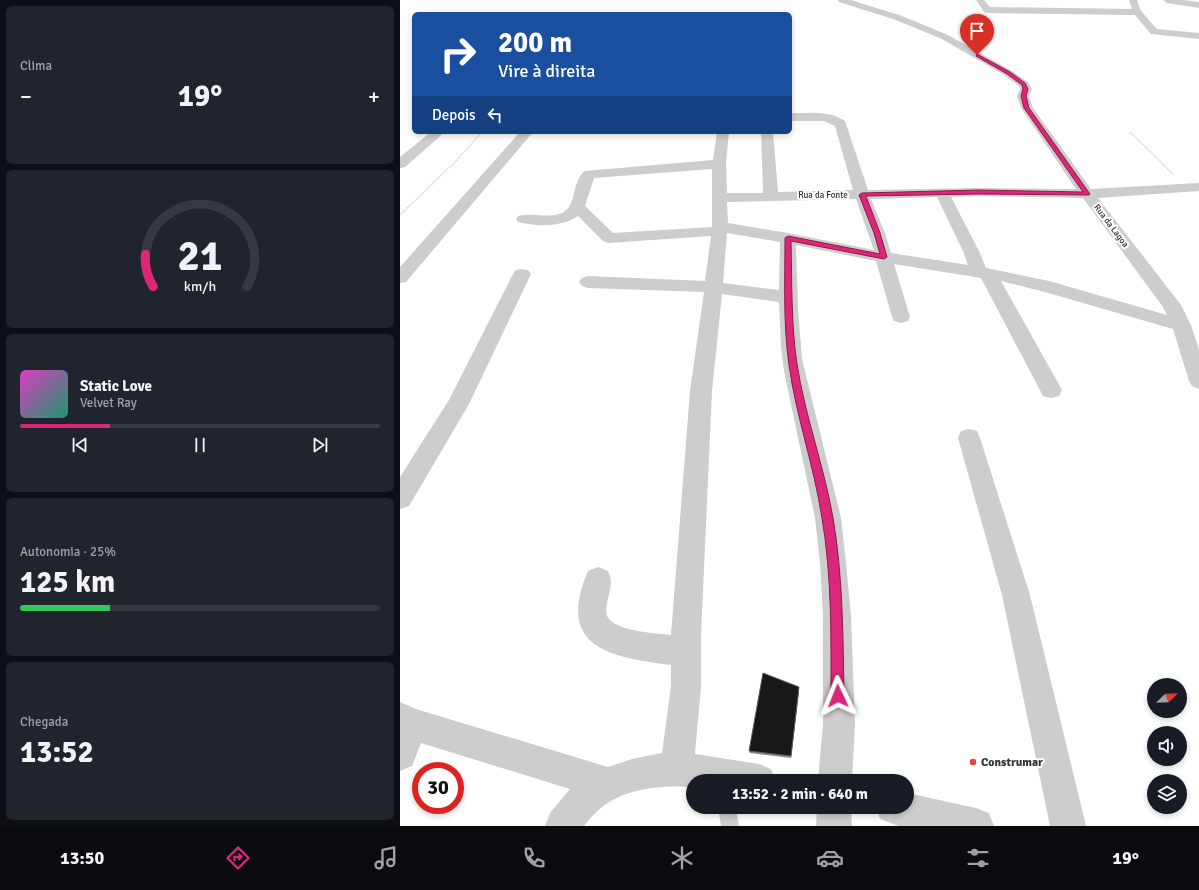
<!DOCTYPE html>
<html lang="pt">
<meta charset="utf-8">
<style>
body{margin:0;font-family:Signika,sans-serif;background:#20242c;color:#f1f3f6;height:100vh;display:flex;flex-direction:column;font-size:15px;white-space:nowrap}
*{box-sizing:border-box;margin:0}
p{font-size:13px;color:#9ea1a6}
.icon{flex:none;width:22px;height:22px;fill:none;stroke:currentColor;stroke-width:2;stroke-linecap:round;stroke-linejoin:round}
.map{position:relative;flex:1;overflow:hidden}
.sheet{display:flex;flex-direction:column;gap:6px;padding:6px;background:#0d0f14;width:400px}
.sheet>*{flex:none}
.guide{position:absolute;left:12px;top:12px;width:380px;height:122px;border-radius:6px;box-shadow:0 2px 6px #0003;background:#1a4fa0;color:#fff;overflow:hidden}
.needle{width:26px;rotate:67deg}
.tools{position:absolute;left:747px;top:678px;display:grid;gap:8px}
.tools a{display:grid;place-items:center;width:40px;height:40px;border-radius:50%;background:#171b24;box-shadow:0 2px 6px #0003;font-size:20px}
.speed{position:absolute;left:12px;top:762px;display:flex;gap:8px;font-size:20px;font-weight:700;text-align:center}
.speed>*{display:grid;place-content:center;width:52px;height:52px;border-radius:50%;background:#171b24;box-shadow:0 2px 6px #0003;line-height:1}
.speed .limit{border:6px solid #d22;background:#fff;color:#111}
.pin{position:absolute;display:grid;place-items:center;width:34px;height:34px;color:#fff;margin:-41px -17px;border-radius:50% 50% 50% 0;rotate:-45deg;box-shadow:0 0 4px #0007}
.pin .icon{rotate:45deg}
.me{position:absolute;width:44px;margin:-22px;rotate:358deg;stroke-linejoin:round;filter:drop-shadow(0 0 3px #0008)}
.turn{display:flex;align-items:center;gap:14px;height:84px;padding:0 20px;font-size:18px}
.turn .icon{width:52px;height:52px;stroke-width:2.5}
.turn b{display:block;font-size:28px;line-height:34px}
.then{display:flex;align-items:center;height:38px;padding:0 20px;background:#0003;gap:8px;font-size:15px}
.big{font-size:30px;font-weight:700;line-height:1.1}
.sheet .widget{flex:1;display:flex;flex-direction:column;justify-content:center;gap:6px;min-width:0;padding:0 14px;border-radius:6px;background:#20242c}
.sheet .dial{align-items:center;gap:0}
.dial svg{height:104px;overflow:visible;fill:none;stroke:#363941;stroke-width:7;stroke-linecap:round;text-anchor:middle}
.dial text{fill:#f1f3f6;stroke:none}
.song{display:flex;align-items:center;gap:12px}
.cover{width:48px;height:48px;border-radius:6px;background:linear-gradient(135deg,hsl(310 70% 55%),hsl(160 70% 35%))}
.played{height:4px;border-radius:2px;background:linear-gradient(90deg,#db2777 25%,#363941 25%)}
.keys{display:flex;justify-content:space-around;direction:ltr}
.heat{display:flex;justify-content:space-between;align-items:center;font-size:22px;direction:ltr}
.charge{height:6px;border-radius:3px;background:linear-gradient(90deg,#34c759 25%,#363941 0)}
.trip{position:absolute;left:286px;top:774px;width:228px;height:40px;border-radius:20px;background:#171b24;box-shadow:0 2px 6px #0003;font-weight:700;line-height:40px;text-align:center}
.tab-bar{display:flex;height:64px;justify-content:space-around;align-items:center;background:#090b0e;color:#9ea1a6}
.tab-bar .icon{width:28px;height:28px}
.tab-bar .current{color:#db2777}
.tab-bar b{font-size:18px;color:#f1f3f6}
main{display:flex;flex:1;min-height:0}
.map>svg:first-child{display:block}
.lines{fill:none;stroke-linecap:round;stroke-linejoin:round}
.path-far1{stroke:#cdcdcd;stroke-width:1;stroke-dasharray:1 1;stroke-linecap:butt}
.path{stroke:#cdcdcd;stroke-width:1.5;stroke-dasharray:1 1;stroke-linecap:butt}
.lane{fill:#cdcdcd;fill-rule:evenodd}
.street{fill:#cdcdcd;fill-rule:evenodd}
.wall{fill:#8b8b8b}
.shaded-wall{fill:#5d5d5d}
.building{fill:#171717;stroke:#5d5d5d}
.route{fill:#db2777;stroke:#8e194d}
.poi-dot{fill:#e44736;stroke:#fff;stroke-width:1.5}
.labels{text-anchor:middle;dominant-baseline:central;stroke-width:4;stroke-linejoin:round;paint-order:stroke}
.far-street-label{font-size:9px;fill:#303030;stroke:#fff}
.near-poi-label{font-size:12px;font-weight:bold;fill:#303030;stroke:#fff;text-anchor:start}
</style>
<main>
<section class="sheet">
<div class="widget"><p>Clima</p>
<div class="heat"><a>−</a><b class="big">19°</b><a>+</a></div>
</div>
<div class="widget dial"><svg viewBox="0 0 100 80">
<path d="M14 69A42 42 0 1 1 86 69"/>
<path d="M14 69A42 42 0 0 1 8 44" stroke="#db2777"/>
<text x="50" y="56" font-size="32" font-weight="700">21</text>
<text x="50" y="72" font-size="11">km/h</text>
</svg></div>
<div class="widget">
<div class="song"><i class="cover"></i><div><b>Static Love</b><p>Velvet Ray</p></div></div>
<div class="played"></div>
<div class="keys"><svg class="icon" aria-label="previous" viewBox="0 0 24 24"><path d="M18 5L8 12l10 7zM5 5v14"/></svg><svg class="icon" aria-label="pause" viewBox="0 0 24 24"><path d="M8 5v14M16 5v14"/></svg><svg class="icon" aria-label="next" viewBox="0 0 24 24"><path d="M6 5l10 7-10 7zM19 5v14"/></svg></div>
</div>
<div class="widget"><p>Autonomia · 25%</p><b class="big">125 km</b><div class="charge"></div></div>
<div class="widget"><p>Chegada</p><b class="big">13:52</b></div>
</section>
<div class="map">
<svg width="799" height="826" viewBox="0 0 799 826">
<rect width="100%" height="100%" fill="#fff"/>
<g class="lines">
<path class="path-far1" d="M563,34L584,27L582,24L587,22"/>
<path class="path" d="M730,132L774,175
M0,215L54,163L82,132"/>
<path class="lane" d="M318,807H336L339,826H321Z"/>
<path class="street" d="M438,0H451L502,16L548,35L612,71L628,82L632,89L629,96L633,108L691,189L799,183V191L698,198L781,305L791,325L799,350V389L792,386L789,381L773,329L645,292L601,281L662,390L659,396L651,398L643,396L581,278L494,264L510,317L508,321L501,323L494,321L492,317L476,261L396,245L398,309L402,359L441,518L446,563L451,616L455,724L452,781H418L423,724V616L420,563L415,518L384,371L381,347L379,302L322,294L312,391L301,636V686L295,754L359,764L371,769L376,781H293V788C269,784 233,788 211,801C200,807 192,816 184,826H145L150,813L170,789L21,743L12,766L0,771V702L16,709L208,767L232,759L262,753L271,686V665C210,657 155,648 188,571L198,567L208,571C214,585 209,589 207,604C206,607 206,613 207,616C215,632 256,633 271,635L290,391L304,292L188,288L182,286L179,282L182,278L188,276L305,281L311,236L209,243L203,241L178,216C162,227 137,227 118,222L116,219L118,216C132,212 148,219 162,213C178,205 171,181 185,171L313,160L317,132H329L326,164L327,193H363L361,132H373L378,192L453,190L435,126L424,121H390V113C409,113 429,110 445,121L468,190L578,188L676,189L621,108L617,96L620,89L619,86L604,75L542,39L496,20L439,2ZM312,169V227L213,233L185,206L194,178ZM578,196L683,198L763,307L767,315L649,281L586,268L579,251L551,197ZM537,197L563,251L568,265L491,253L485,233L471,199ZM456,199L474,250L388,233L328,223L327,202ZM327,233L380,242L379,290L323,283Z
M576,0H584L590,7L732,9L729,0H737L741,11L757,29L799,33V39L751,34L735,15L587,13L584,12Z
M763,0H783L799,2V8L767,3Z
M31,132H45L5,167L0,168V157Z
M120,132H133L6,282L0,283V267Z
M122,269L128,270L131,274L69,404L9,506L0,509V477L49,400L113,274L116,270Z
M569,429L577,431L580,438L630,595L686,826H650L602,595L558,438L561,431Z
M507,793L576,808L589,813L594,826H499L480,819L475,807H507Z
M417,807H451L452,826H416Z"/>
</g>
<path class="wall" d="M399,690L391,758L350,753L349,751Z"/>
<path class="shaded-wall" d="M399,687V690L391,758V756Z"/>
<path class="building" d="M363,673L399,687L391,756L349,751Z"/>
<path class="route" d="M577,54L610,72L625,83L628,89L626,96L629,108L690,194L689,195L578,194L466,196L480,233L487,257L484,259L391,241C392,282 391,324 397,364C405,416 424,466 433,518C443,576 443,637 444,696L442,701L438,702L433,701L431,696C431,637 432,577 422,518C414,466 396,416 389,365C383,323 385,280 385,238L388,236L480,254L474,233L459,195L462,193L578,190L683,192L624,108L621,96L623,89L622,85L607,74L576,56Z"/>
<circle class="poi-dot" cx="573" cy="762" r="4"/>
<g class="labels">
<g class="far-street-label">
<text x="423" y="195">Rua da Fonte</text>
<text transform="translate(711 226) rotate(53)">Rua da Lagoa</text>
</g>
<g class="near-poi-label">
<text x="581" y="762">Construmar</text>
</g>
</g>
</svg>
<div class="tools">
<a><svg class="needle" viewBox="-14 -14 28 28"><path d="M0-13l5 13h-10z" fill="#e53935"/><path d="M0 13l5-13h-10z" fill="#9ea1a6"/></svg></a>
<a><svg class="icon" aria-label="sound" viewBox="0 0 24 24"><path d="M4 9h4l5-4v14l-5-4H4zM17 9q2 3 0 6"/></svg></a>
<a><svg class="icon" aria-label="layers" viewBox="0 0 24 24"><path d="M12 4l9 5-9 5-9-5zM3 14l9 5 9-5"/></svg></a>
</div>
<div class="speed"><div class="limit">30</div></div>
<div class="pin" style="left:577px;top:55px;background:#d93025"><svg class="icon" aria-label="arrive" viewBox="0 0 24 24"><path d="M6 21V4h12l-3 4 3 4H6"/></svg></div>
<svg class="me" style="left:438px;top:696px" viewBox="-20 -20 40 40"><path d="M0-17L14 15 0 8-14 15z" fill="#db2777" stroke="#fff" stroke-width="4"/></svg>
<div class="trip">13:52 · 2 min · 640 m</div>
<div class="guide">
<div class="turn"><svg class="icon" aria-label="right" viewBox="0 0 24 24"><path d="M7 20v-9h11M14 6l5 5-5 5"/></svg><div><b>200 m</b>Vire à direita</div></div>
<div class="then">Depois<svg class="icon" aria-label="left" viewBox="0 0 24 24"><path d="M17 20v-9H6M10 6l-5 5 5 5"/></svg></div>
</div>
</div>
</main>
<nav class="tab-bar">
<b>13:50</b>
<svg class="icon current" aria-label="directions" viewBox="0 0 24 24"><path d="M12 3l9 9-9 9-9-9zM9 14v-3h6M13 9l2 2-2 2"/></svg>
<svg class="icon" aria-label="music" viewBox="0 0 24 24"><path d="M9 18V5l10-2v13"/><circle cx="6" cy="18" r="3"/><circle cx="16" cy="16" r="3"/></svg>
<svg class="icon" aria-label="phone" viewBox="0 0 24 24"><path d="M5 4h4l2 5-3 2q2 4 5 5l2-3 5 2v4C11 20 4 13 5 4z"/></svg>
<svg class="icon" aria-label="climate" viewBox="0 0 24 24"><path d="M12 3v18M4 7l16 10M4 17L20 7"/></svg>
<svg class="icon" aria-label="car" viewBox="0 0 24 24"><path d="M5 17H2v-5l4-1 3-4h7l3 4 3 1v5h-3M9 17h6M6 11h13"/><circle cx="7" cy="17" r="2"/><circle cx="17" cy="17" r="2"/></svg>
<svg class="icon" aria-label="filters" viewBox="0 0 24 24"><path d="M4 7h16M4 17h16"/><circle cx="9" cy="7" r="2"/><circle cx="15" cy="17" r="2"/></svg>
<b>19°</b>
</nav>
